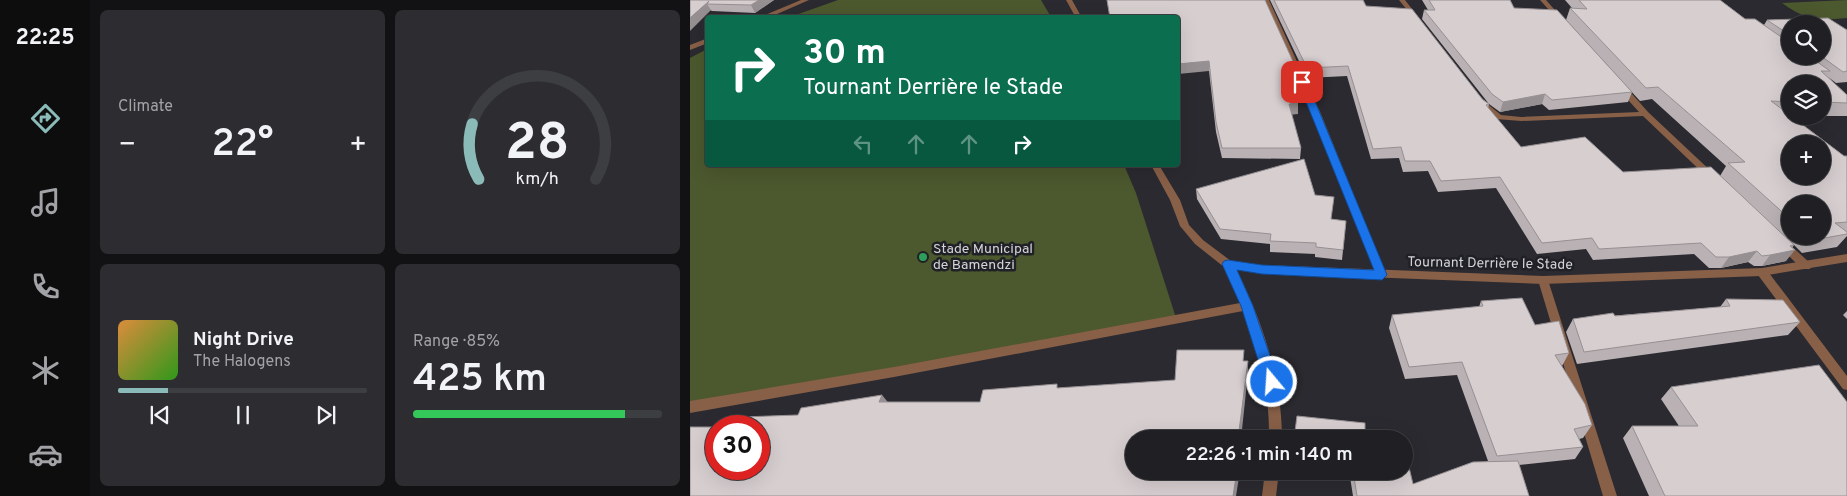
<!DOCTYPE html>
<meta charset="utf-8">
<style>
body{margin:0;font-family:Overpass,sans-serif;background:#2d2d31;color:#f1f3f6;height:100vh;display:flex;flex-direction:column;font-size:19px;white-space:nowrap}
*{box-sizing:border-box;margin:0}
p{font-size:16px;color:#a2a3a6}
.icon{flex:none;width:28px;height:28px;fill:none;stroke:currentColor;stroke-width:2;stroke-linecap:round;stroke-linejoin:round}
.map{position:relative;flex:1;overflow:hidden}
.drawer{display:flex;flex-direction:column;gap:10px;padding:10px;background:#121214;width:600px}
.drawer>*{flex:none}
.top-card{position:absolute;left:15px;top:15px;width:475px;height:152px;border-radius:5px;box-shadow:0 5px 20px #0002,0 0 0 1px #3d3e41;background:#0b6e4f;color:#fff;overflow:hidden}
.tools{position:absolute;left:1091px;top:15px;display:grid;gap:10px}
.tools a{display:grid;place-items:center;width:50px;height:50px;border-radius:50%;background:#202024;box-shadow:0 5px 20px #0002,0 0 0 1px #3d3e41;font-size:25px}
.speed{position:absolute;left:15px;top:415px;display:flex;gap:10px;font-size:25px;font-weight:700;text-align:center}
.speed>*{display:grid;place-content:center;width:65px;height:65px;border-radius:50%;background:#202024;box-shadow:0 5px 20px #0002,0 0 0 1px #3d3e41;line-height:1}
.speed .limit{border:8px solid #d22;background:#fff;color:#111}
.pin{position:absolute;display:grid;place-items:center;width:42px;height:42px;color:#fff;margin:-21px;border-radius:10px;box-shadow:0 2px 8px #0006}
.me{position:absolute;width:55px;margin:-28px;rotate:342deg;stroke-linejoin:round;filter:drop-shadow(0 0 4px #0008)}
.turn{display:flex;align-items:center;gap:18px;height:105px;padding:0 15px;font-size:22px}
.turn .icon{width:65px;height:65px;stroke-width:2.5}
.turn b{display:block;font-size:35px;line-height:42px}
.lanes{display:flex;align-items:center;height:48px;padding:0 15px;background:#0003;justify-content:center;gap:25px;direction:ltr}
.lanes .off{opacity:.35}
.big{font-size:38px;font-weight:600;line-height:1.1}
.drawer .card{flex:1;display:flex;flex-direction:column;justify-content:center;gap:8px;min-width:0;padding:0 18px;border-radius:8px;background:#2d2d31}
.drawer .dial{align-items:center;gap:0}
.dial svg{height:130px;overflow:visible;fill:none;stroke:#3d3e41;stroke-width:7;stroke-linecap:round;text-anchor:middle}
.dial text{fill:#f1f3f6;stroke:none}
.song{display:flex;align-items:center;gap:15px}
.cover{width:60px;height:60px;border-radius:8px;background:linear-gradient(135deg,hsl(30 70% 55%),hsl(110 70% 35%))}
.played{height:5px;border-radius:2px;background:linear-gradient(90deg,#8bbbb9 20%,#3d3e41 20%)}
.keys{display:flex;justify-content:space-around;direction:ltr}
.heat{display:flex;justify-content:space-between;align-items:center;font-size:28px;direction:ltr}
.charge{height:8px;border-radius:4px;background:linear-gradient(90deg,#34c759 85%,#3d3e41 0)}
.drawer .tiles{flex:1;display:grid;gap:10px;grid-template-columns:repeat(2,1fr)}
.trip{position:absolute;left:435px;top:430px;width:288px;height:50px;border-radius:25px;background:#202024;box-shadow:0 5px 20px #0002,0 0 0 1px #3d3e41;font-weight:600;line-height:50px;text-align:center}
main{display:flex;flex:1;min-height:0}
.menu{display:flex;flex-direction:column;width:90px;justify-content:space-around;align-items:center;background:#0d0d0e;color:#a2a3a6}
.menu .icon{width:35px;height:35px}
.menu .active{color:#8bbbb9}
.menu b{font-size:22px;color:#f1f3f6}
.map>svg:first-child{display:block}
.green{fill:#4c582e}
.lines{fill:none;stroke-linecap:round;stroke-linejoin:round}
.minor{fill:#885f47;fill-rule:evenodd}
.tertiary{fill:#885f47;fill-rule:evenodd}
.wall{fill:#b9b1b3;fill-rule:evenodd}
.shaded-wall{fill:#969092}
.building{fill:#d7ced0;stroke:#969092;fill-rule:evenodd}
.route{fill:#1a73e8;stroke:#114b97}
.leisure-dot{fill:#2e9e5b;stroke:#202126;stroke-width:2}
.labels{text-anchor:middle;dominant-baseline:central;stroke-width:5;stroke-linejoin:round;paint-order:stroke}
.poi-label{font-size:14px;fill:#d4d4d8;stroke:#202126;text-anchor:start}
.street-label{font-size:14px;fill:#d4d4d8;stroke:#202126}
</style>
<main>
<nav class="menu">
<b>22:25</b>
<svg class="icon active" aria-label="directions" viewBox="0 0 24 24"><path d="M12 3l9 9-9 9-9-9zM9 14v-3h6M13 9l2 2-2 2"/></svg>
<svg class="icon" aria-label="music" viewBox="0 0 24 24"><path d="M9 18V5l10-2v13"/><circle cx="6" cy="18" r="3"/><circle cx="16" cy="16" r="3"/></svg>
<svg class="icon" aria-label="phone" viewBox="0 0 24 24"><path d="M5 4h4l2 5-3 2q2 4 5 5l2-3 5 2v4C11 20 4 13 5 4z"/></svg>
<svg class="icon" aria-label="climate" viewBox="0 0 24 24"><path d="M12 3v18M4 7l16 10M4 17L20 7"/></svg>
<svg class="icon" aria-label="car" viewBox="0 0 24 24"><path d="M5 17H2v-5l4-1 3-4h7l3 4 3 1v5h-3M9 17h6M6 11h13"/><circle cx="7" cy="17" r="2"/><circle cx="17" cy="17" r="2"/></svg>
</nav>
<section class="drawer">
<div class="tiles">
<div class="card"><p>Climate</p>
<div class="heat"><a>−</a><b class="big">22°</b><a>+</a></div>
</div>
<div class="card dial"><svg viewBox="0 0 100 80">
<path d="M14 69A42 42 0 1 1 86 69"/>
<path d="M14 69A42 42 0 0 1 10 35" stroke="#8bbbb9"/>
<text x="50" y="56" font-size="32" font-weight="700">28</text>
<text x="50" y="72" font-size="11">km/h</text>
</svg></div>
<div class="card">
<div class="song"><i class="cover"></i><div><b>Night Drive</b><p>The Halogens</p></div></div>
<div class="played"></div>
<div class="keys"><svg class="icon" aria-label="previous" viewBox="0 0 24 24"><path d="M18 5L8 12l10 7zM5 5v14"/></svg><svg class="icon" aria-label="pause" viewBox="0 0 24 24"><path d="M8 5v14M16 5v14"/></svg><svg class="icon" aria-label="next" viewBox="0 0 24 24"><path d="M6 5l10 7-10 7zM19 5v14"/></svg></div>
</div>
<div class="card"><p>Range · 85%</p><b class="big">425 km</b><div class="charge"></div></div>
</div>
</section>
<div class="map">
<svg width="1157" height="496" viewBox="0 0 1157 496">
<rect width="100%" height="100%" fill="#2a2a30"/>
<path class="green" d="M148,0H351L361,17H100Z
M1157,0V18C1126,21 1118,21 1092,3Z
M17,49L18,165H434L446,193L487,321L0,407V58Z"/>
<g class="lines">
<path class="minor" d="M573,0H579L631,114L696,275L695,278H687L686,275L623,114Z
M709,0H715L729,18V20H725Z
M850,0H856L872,18V20H868Z
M929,86H935L958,112L1024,174L1025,176L1024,178H1018L953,116L831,121L806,119L788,104L789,102H795L811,115L831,117L949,112L929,90Z
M1093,241L1097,242L1120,263L1121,266L1120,269H1112L1089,246L1088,244L1089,242Z
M538,260L542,261C571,316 592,377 592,439H579C580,394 570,353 553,311L204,377L0,413V401L204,367L550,303L533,264Z
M1072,268L1076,269L1157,376V390L1153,389L1068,275L1067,272L1068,269Z
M853,276L857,277L858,280L927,496H913L848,280L849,277Z
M575,471H589L586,496H572Z"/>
<path class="tertiary" d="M111,0H119L78,18H68Z
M376,0H382L392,18H386Z
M18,38V43L0,50V45Z
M461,165H469L490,200L499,225L513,240L541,261L572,265L853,276L1072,268L1157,254V262L1072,276L853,284L572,273L534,267L505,244L490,226L480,200Z"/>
</g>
<path class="wall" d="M0,0H84L65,13L22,11Z
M417,0L606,68L605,78L597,79L608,103V114H601L611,148L610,159L532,158L526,132L519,71Z
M580,0H673L676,6L799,104L798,108L831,147L933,172L1030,176L1036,166L962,99L950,101L876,20L880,8H882L875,0H1030L1055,19L1074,25L1077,20L1157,30V82L1146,83L1138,77L1157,95V116H1132V84H1100V115H1099L1154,156H1157V236L1147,247L1112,253L1104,245L1102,248L1096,261L1072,266H1064L1058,262L1031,268H1019L1004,254L903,260L896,249L847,254L806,188L748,192L738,171L713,172L709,158L681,159L657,76L617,78ZM1100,24L1132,56H1100ZM1100,204L1132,236H1100Z
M732,0H820L824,8L942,92L938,102L859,110L852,104L810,112L799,104L732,19L734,10H738Z
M506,189L625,195L641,219L656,221L652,260L625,257V254L580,252V244L531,239L507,199Z
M1036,299L1110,322L1098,335L887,364L876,332L883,319L1030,307Z
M791,301L845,325L879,353L872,366L902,425L893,438L889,439L893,447L885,459L829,465L839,496H663L660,477L661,471H714L723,484L798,461L767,375L715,379L699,328L702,315L789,307Z
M1157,311V319L1153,315Z
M981,387L1157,496H959L933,438L942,426H989L971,399Z"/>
<path class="shaded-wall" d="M69,0H84L65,13L61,5Z
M19,1L17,4L21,10L0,31V18Z
M519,61V71L488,74V64Z
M855,94L852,104L810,112L813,102Z
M608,103V114L598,115L599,104Z
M1105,250L1096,261L1072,266L1080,255Z
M1067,251L1058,262L1031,268L1039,257Z
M558,361V373L551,439L549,431Z
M192,395L201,406L189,402Z
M547,471H550L546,496H543Z"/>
<path class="building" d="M0,0H69L61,5L17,4L19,1L0,18Z
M417,0H575L606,68L592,69L608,103L599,104L611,148H532L526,122L519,61L488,64V18H420Z
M584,0H673L676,6L722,9L793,100L799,104L796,105L831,147L895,137L933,172L1021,167L1104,245L1100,246L1105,250L1080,255L1072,256L1067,251L1039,257H1026L1011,243L909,249L902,238L852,243L810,177L751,181L740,161H715L711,147L683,149L658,66L617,68Z
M739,0H820L824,8L867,10L942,92L862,100L855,94L813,102L802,94L734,10H745Z
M889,0H1030L1055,19H1065L1100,43V56H1119L1140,71H1131L1157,95V103L1132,102V84H1100V102L1081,101L1100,115V116H1101L1154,156H1157V222L1145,223L1157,232V234L1123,240L1120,236H1132V204H1100V219L1038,163L1055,162L968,87L956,88L880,8L897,9ZM1100,144H1132V176H1100Z
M1138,18L1157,30V71L1153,72L1131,56H1132V24H1100V35L1077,20Z
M614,159L625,195L644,197L641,219L656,221L653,250L626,247V243L580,241L581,234L530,229L506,189Z
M832,298L845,325L869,321L879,353L865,355L895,404L902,425L884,429L893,447L807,456L772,362L719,367L702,315L793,306L791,301Z
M1036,299L1093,300L1110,322L894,352L883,319L923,313L925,316L1040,306Z
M487,350H554L553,361H558L549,431L554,432L553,439H444V471H547L543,496H0V427H26V469H69V426H46L52,417L108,415L111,408L192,395L189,402H290L293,390L367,384V388L485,380Z
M1129,365L1157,402V496H975L942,426H1008L981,387Z
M607,416L675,423V439H604Z
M828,461L839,496H667L663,471H714V463H718L723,484L783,462Z"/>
<path class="route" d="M612,80L617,82L697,275L692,280L572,274L547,270L563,306L589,382L587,387L582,388L577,387L575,382L551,306L532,264L534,261L538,260L572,265L684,270L608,82Z"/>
<circle class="leisure-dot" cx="233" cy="257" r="5"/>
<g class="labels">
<g class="poi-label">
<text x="243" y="249">Stade Municipal<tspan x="243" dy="16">de Bamendzi</tspan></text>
</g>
<g class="street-label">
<text transform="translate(800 264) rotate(1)">Tournant Derrière le Stade</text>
</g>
</g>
</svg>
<div class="tools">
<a><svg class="icon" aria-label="search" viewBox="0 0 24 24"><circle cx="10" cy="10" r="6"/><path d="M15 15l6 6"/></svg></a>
<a><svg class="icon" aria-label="layers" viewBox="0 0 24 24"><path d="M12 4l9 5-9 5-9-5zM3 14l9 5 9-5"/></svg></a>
<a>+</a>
<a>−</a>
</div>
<div class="speed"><div class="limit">30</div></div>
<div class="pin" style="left:612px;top:82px;background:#d93025"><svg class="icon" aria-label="arrive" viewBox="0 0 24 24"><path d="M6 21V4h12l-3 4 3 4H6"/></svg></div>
<svg class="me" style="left:582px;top:382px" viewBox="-20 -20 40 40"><circle r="17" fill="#1a73e8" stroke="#fff" stroke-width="3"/><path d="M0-11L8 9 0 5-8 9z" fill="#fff"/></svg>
<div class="trip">22:26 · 1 min · 140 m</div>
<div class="top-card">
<div class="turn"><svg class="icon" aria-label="right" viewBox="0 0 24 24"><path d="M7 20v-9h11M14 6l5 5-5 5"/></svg><div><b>30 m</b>Tournant Derrière le Stade</div></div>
<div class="lanes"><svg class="icon off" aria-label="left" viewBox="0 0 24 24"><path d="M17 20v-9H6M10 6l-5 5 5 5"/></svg><svg class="icon off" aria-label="ahead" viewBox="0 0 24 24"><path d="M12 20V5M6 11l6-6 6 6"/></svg><svg class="icon off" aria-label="ahead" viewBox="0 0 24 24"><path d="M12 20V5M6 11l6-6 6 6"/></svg><svg class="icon" aria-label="right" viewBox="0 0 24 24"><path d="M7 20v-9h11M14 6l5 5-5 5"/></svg></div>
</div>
</div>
</main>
